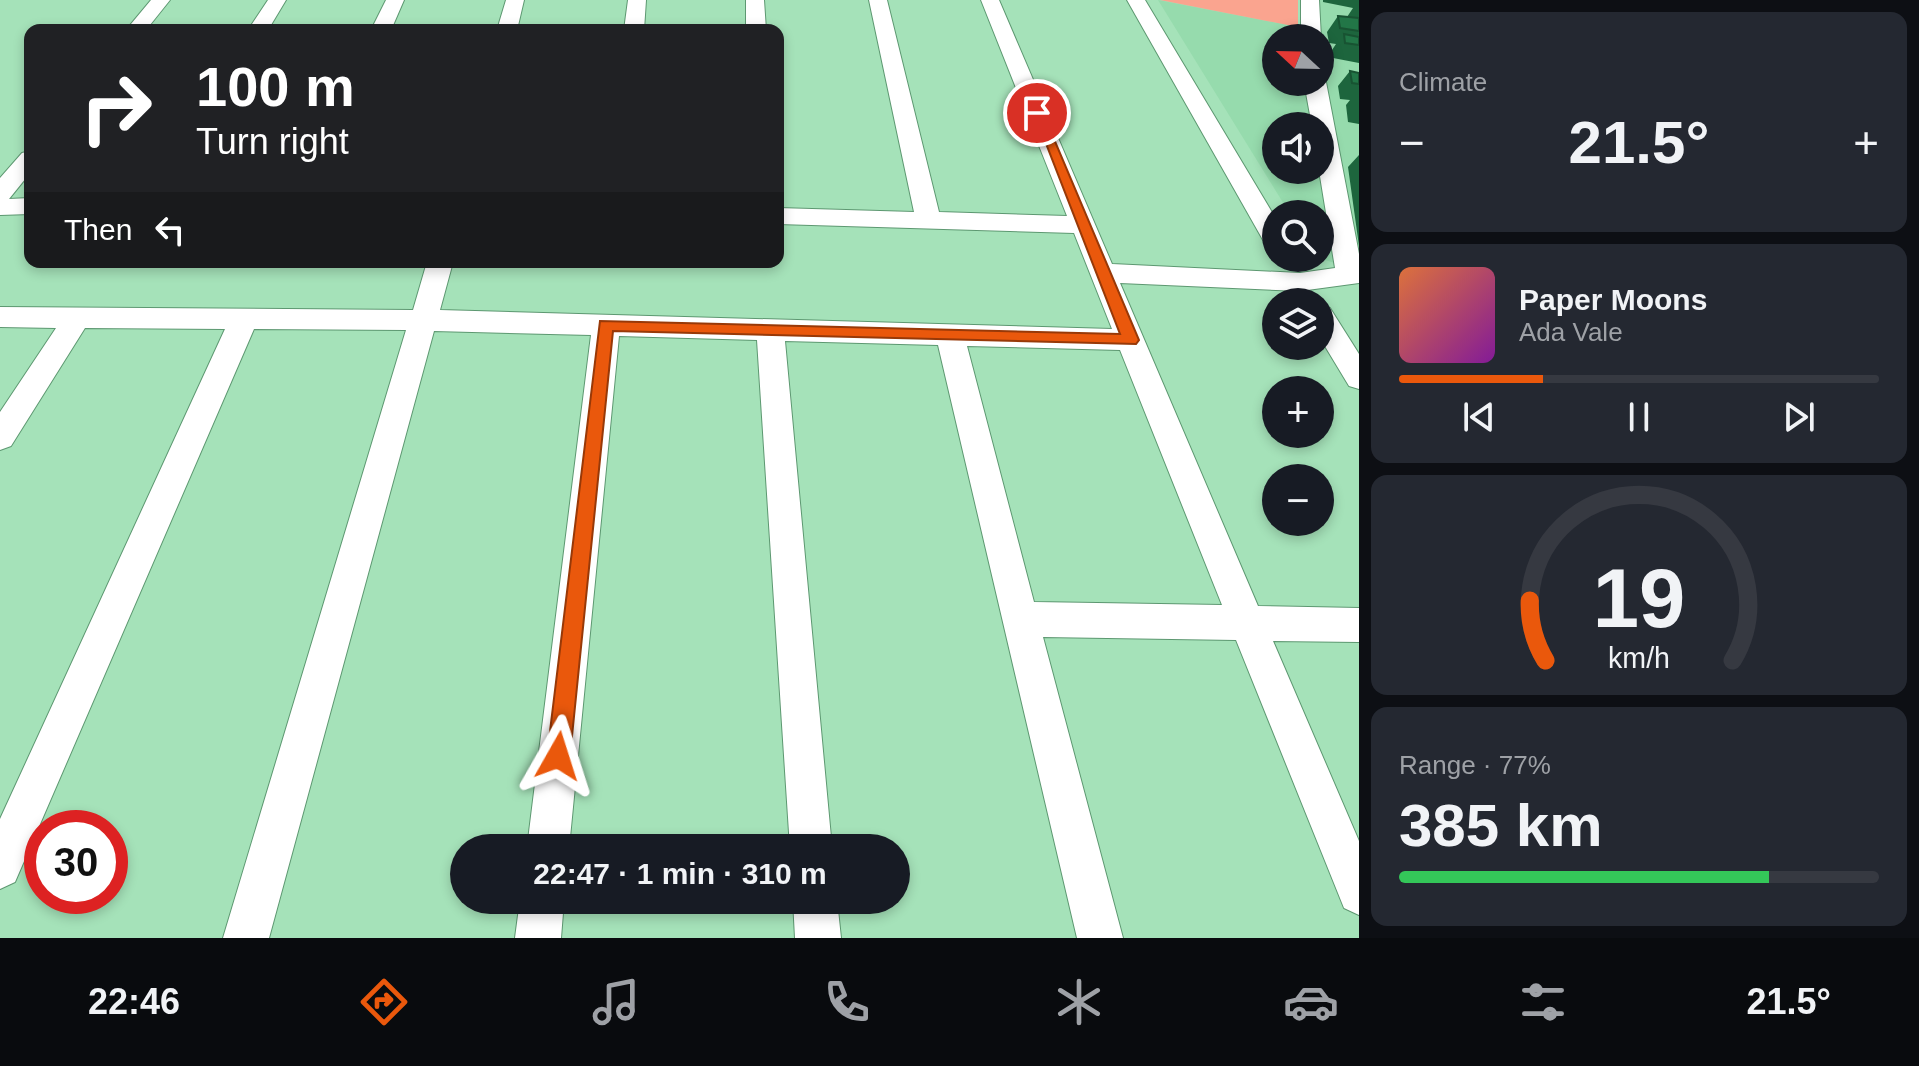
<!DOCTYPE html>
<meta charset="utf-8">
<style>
body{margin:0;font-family:Arial,sans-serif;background:#242831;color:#f1f3f6;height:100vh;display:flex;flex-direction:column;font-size:30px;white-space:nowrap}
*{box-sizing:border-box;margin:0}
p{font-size:26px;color:#9ea1a6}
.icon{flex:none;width:44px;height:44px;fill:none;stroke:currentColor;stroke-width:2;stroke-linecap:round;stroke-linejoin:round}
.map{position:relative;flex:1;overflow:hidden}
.details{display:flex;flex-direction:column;gap:12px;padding:12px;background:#0d0f14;width:560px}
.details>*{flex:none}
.guide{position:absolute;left:24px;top:24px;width:760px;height:244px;border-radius:16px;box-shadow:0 4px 12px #0003;background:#202124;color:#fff;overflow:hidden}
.needle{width:52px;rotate:292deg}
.tools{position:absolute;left:1262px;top:24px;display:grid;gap:16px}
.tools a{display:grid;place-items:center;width:72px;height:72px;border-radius:50%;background:#171b24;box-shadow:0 4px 12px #0003;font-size:40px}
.speed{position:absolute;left:24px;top:810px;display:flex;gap:16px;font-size:40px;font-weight:700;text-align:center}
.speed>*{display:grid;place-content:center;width:104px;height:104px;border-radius:50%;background:#171b24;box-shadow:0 4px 12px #0003;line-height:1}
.speed .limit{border:12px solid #d22;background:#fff;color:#111}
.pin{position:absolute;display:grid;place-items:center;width:68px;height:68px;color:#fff;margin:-34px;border:4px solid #fff;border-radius:50%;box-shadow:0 2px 8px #0007}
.me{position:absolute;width:88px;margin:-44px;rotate:6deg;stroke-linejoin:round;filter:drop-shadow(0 0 6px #0008)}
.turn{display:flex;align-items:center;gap:28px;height:168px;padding:0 40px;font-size:36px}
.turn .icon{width:104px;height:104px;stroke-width:2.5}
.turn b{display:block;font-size:56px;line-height:68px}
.then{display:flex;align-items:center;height:76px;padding:0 40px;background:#0003;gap:16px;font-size:30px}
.big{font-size:60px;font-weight:600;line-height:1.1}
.details .widget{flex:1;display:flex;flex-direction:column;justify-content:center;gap:12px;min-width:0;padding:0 28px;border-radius:16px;background:#242831}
.details .dial{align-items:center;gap:0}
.dial svg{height:208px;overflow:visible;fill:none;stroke:#363941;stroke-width:7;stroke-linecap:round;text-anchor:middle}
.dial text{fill:#f1f3f6;stroke:none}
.song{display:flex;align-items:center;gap:24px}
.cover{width:96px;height:96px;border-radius:12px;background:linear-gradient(135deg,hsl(20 70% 55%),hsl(290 70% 35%))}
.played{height:8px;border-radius:4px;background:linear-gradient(90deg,#ea580c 30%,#363941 30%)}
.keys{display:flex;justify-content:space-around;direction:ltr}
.heat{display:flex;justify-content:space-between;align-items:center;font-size:44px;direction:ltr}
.charge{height:12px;border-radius:6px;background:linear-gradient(90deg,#34c759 77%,#363941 0)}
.trip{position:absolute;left:450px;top:834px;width:460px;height:80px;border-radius:40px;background:#171b24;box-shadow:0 4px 12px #0003;font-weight:600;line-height:80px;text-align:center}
.menu{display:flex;height:128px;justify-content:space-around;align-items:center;background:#090b0e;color:#9ea1a6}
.menu .icon{width:56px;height:56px}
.menu .active{color:#ea580c}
.menu b{font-size:36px;color:#f1f3f6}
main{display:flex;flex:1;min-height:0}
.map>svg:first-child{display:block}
.built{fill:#96dbad}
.green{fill:#faa48f}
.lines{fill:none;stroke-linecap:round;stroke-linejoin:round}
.minor-casing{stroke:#5d9871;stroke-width:2}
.minor{fill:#fff;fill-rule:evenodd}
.wall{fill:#1d653d}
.building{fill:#227647;stroke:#185332;stroke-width:2}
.route{fill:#ea580c;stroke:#983908;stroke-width:2}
</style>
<main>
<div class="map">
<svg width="1359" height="938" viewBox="0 0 1359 938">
<rect width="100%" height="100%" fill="#a5e2b9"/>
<path class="built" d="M1158,0L1298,27L1299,38H1276V82H1305L1313,126H1276V170H1320L1338,264L1318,258L1320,214H1290Z
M1316,0H1359V263L1320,82Z"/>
<path class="green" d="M1160,0H1298V27Z"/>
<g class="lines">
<defs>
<path id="minor" d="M151,0H170L146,30H126Z
M268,0H286L268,30H248Z
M386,0H404L391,30H371Z
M506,0H524L517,30H497Z
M628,0H646L644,30H624Z
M746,0H764L766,30H746Z
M869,0H887L939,212L1067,216L981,0H999L1112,264L1300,273L1335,268L1319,170L1320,126H1312L1304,82H1320V77L1326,82L1359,254V283L1300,291L1120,283L1258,606L1359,608V642L1273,641L1359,841V915L1344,908L1236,640L1043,637L1123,938H1077L938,345L785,341L832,848H790L757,340L619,336L569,848H527L591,335L434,331L269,938H223L406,330L254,329L15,882L0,889V819L225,329L85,328L11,446L0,450V412L56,328L0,327V307L413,310L427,262H453L440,310L1112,329L1074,233L778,224V208L914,212ZM967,346L1120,350L1222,605L1034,602Z
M1127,0H1145L1276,219V249L1267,246L1263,240Z
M1301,0H1319L1321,38L1320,39L1301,38Z
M30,151V173L9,199L30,198V214L0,215V178L22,153Z
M1320,305L1330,308L1359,354V389L1349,386L1320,338Z
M520,900H564L561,938H515Z
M793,900H837L841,938H795Z"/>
</defs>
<use href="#minor" class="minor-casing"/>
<use href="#minor" class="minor"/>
</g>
<path class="wall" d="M1323,0H1359V63L1333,58L1332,50L1336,44L1329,43L1327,32L1338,16L1347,17L1353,8L1323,2Z
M1350,71L1359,73V124L1348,122L1346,105L1350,100L1340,99L1338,86Z
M1359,155V246L1348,167Z"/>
<path class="building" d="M1338,16L1359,18V31L1340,28Z
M1344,34L1359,37V45L1345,43Z
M1350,71L1359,73V84L1352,83Z"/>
<path class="route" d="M1033,110L1043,113L1139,340L1136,344L613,331L570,756L566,764L558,767L550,764L547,756L600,321L1120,334Z"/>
</svg>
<div class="tools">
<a><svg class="needle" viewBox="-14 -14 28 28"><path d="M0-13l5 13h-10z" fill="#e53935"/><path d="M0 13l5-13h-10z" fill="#9ea1a6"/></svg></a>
<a><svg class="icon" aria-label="sound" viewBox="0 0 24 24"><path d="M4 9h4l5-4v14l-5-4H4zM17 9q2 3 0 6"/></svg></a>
<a><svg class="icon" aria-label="search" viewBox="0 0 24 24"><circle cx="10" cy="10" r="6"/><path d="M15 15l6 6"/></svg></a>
<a><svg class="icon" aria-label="layers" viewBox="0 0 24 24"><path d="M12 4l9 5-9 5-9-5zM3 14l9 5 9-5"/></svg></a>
<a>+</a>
<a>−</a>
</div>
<div class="speed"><div class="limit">30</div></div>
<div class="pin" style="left:1037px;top:113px;background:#d93025"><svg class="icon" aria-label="arrive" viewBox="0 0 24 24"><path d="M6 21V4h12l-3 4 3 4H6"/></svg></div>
<svg class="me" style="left:558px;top:756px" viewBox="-20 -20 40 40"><path d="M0-17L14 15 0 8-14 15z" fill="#ea580c" stroke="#fff" stroke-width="4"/></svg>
<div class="trip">22:47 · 1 min · 310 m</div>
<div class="guide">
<div class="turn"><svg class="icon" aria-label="right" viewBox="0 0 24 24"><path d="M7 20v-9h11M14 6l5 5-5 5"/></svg><div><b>100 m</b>Turn right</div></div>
<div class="then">Then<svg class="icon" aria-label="left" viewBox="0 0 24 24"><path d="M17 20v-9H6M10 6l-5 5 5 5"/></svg></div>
</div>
</div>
<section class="details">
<div class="widget"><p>Climate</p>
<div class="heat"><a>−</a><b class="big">21.5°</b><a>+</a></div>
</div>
<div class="widget">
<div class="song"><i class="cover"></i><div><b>Paper Moons</b><p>Ada Vale</p></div></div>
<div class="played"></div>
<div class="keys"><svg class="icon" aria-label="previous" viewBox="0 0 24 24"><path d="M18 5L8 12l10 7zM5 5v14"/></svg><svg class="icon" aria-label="pause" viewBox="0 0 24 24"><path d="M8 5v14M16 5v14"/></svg><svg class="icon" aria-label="next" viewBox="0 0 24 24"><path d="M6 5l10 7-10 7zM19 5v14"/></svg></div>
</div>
<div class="widget dial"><svg viewBox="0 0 100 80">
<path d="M14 69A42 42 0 1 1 86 69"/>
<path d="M14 69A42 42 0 0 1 8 46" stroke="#ea580c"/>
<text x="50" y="56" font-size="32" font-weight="700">19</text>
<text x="50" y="72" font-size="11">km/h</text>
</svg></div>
<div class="widget"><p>Range · 77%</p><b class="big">385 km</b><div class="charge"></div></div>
</section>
</main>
<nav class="menu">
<b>22:46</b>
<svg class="icon active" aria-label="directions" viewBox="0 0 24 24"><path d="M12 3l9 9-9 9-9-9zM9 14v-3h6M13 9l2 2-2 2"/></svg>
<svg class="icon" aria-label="music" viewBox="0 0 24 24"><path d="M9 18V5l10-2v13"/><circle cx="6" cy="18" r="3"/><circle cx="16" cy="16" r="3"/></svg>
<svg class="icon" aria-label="phone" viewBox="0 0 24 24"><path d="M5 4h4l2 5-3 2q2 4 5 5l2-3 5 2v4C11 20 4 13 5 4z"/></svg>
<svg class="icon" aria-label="climate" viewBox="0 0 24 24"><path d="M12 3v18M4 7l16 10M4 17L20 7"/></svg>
<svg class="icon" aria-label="car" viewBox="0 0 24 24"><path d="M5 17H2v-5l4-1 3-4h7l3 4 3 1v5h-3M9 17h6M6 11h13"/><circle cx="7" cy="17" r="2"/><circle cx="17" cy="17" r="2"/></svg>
<svg class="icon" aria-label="filters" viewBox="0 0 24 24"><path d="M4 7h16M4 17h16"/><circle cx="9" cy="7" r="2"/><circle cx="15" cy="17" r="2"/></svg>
<b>21.5°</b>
</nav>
